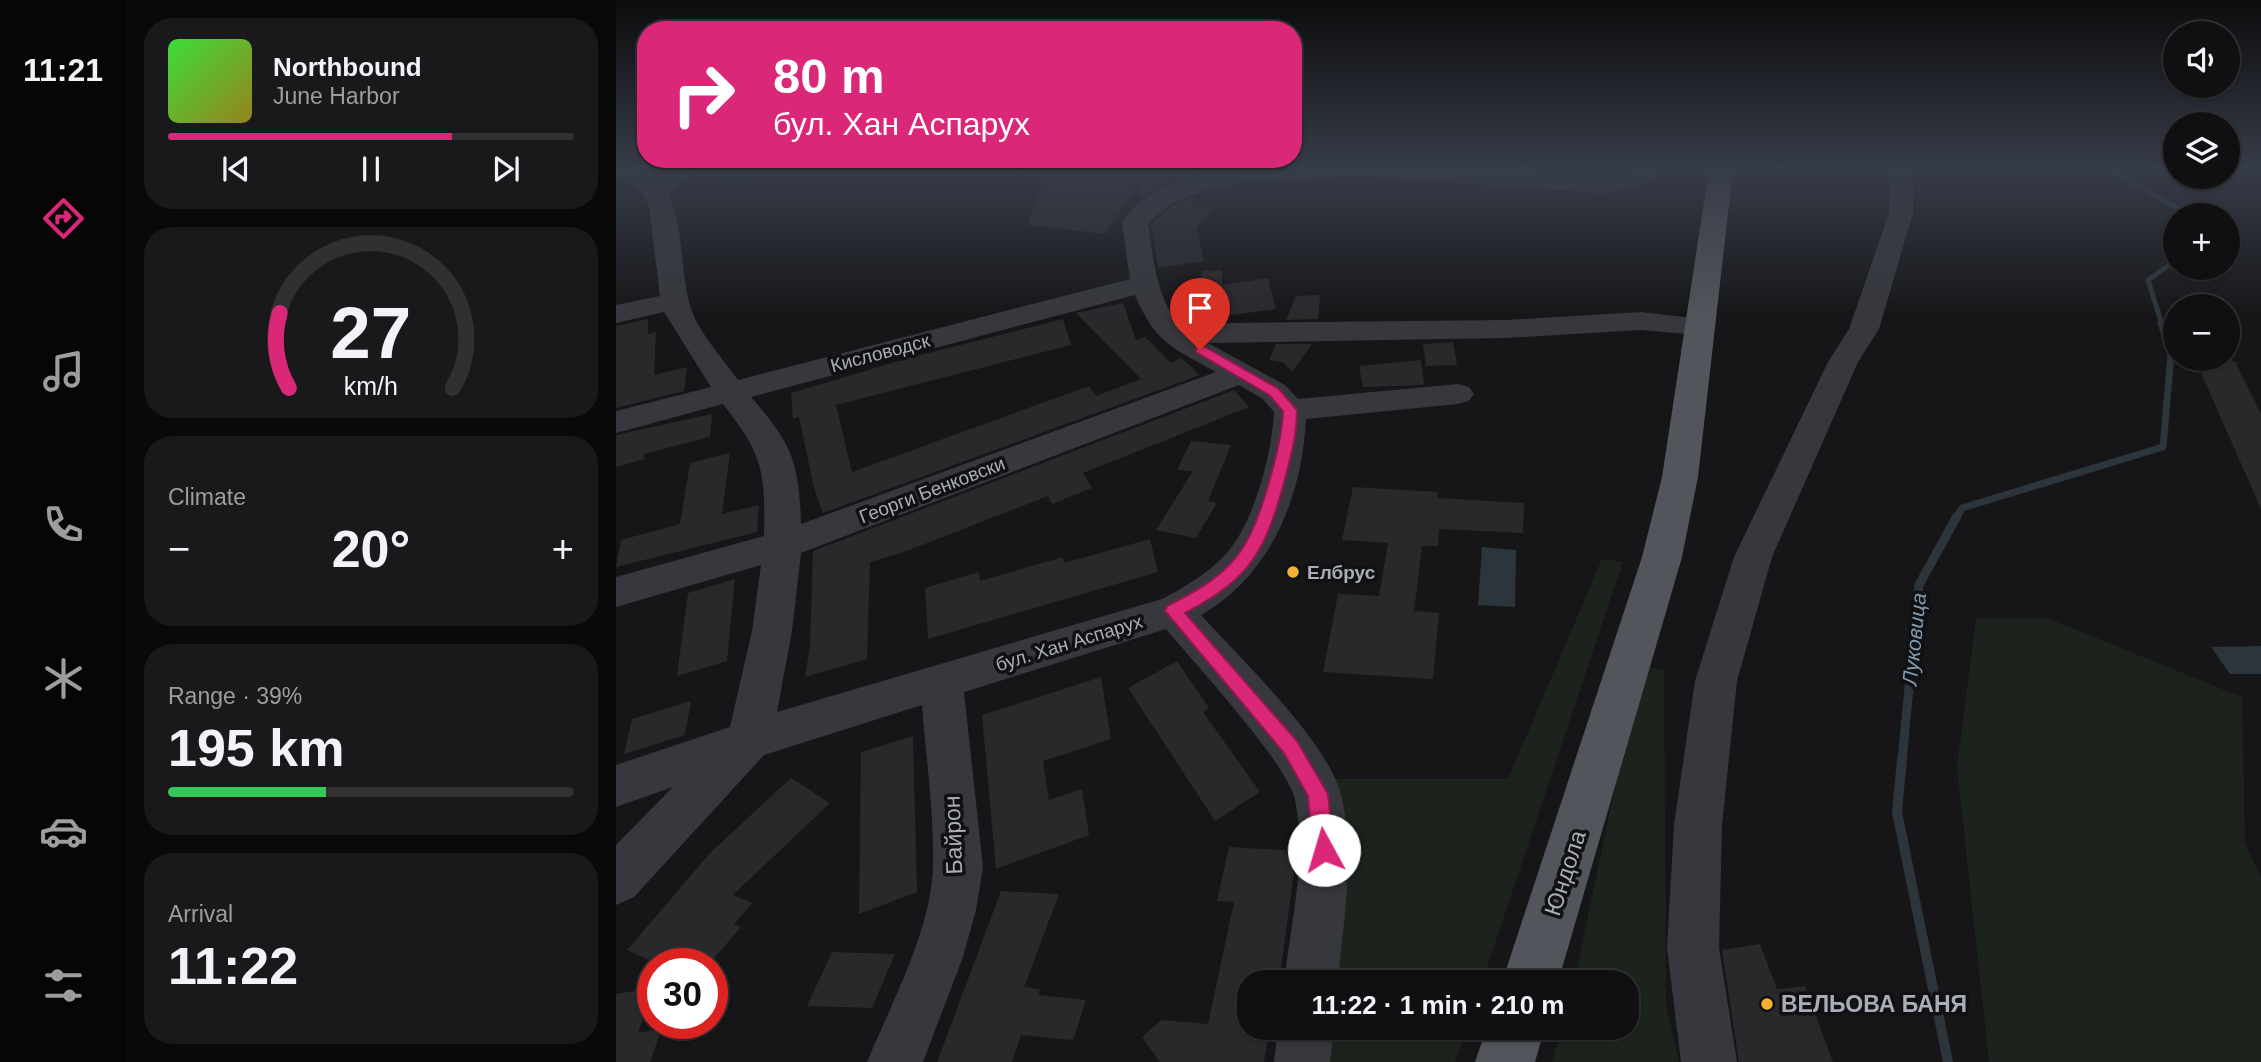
<!DOCTYPE html>
<meta charset="utf-8">
<style>
body{margin:0;font-family:Arial,sans-serif;background:#19191b;color:#f1f3f6;height:100vh;display:flex;flex-direction:column;font-size:26px;white-space:nowrap}
*{box-sizing:border-box;margin:0}
p{font-size:23px;color:#9c9d9f}
.icon{flex:none;width:38px;height:38px;fill:none;stroke:currentColor;stroke-width:2;stroke-linecap:round;stroke-linejoin:round}
.map{position:relative;flex:1;overflow:hidden}
.side{display:flex;flex-direction:column;gap:18px;padding:18px;background:#09090a;width:490px}
.side>*{flex:none}
.guide{position:absolute;left:21px;top:21px;width:665px;height:147px;border-radius:28px;box-shadow:0 2px 5px #0004,0 0 0 2px #303032;background:#db2777;color:#fff;overflow:hidden}
.fabs{position:absolute;left:1547px;top:21px;display:grid;gap:14px}
.fabs a{display:grid;place-items:center;width:77px;height:77px;border-radius:50%;background:#101012;box-shadow:0 2px 5px #0004,0 0 0 2px #303032;font-size:35px}
.speed{position:absolute;left:21px;top:948px;display:flex;gap:14px;font-size:35px;font-weight:700;text-align:center}
.speed>*{display:grid;place-content:center;width:91px;height:91px;border-radius:50%;background:#101012;box-shadow:0 2px 5px #0004,0 0 0 2px #303032;line-height:1}
.speed .limit{border:10px solid #d22;background:#fff;color:#111}
.pin{position:absolute;display:grid;place-items:center;width:60px;height:60px;color:#fff;margin:-72px -30px;border-radius:50% 50% 50% 0;rotate:-45deg;box-shadow:0 0 7px #0007}
.pin .icon{rotate:45deg}
.me{position:absolute;width:77px;margin:-38px;rotate:354deg;stroke-linejoin:round;filter:drop-shadow(0 0 5px #0008)}
.turn{display:flex;align-items:center;gap:24px;height:147px;padding:0 21px;font-size:32px}
.turn .icon{width:91px;height:91px;stroke-width:2.5}
.turn b{display:block;font-size:49px;line-height:60px}
.big{font-size:52px;font-weight:700;line-height:1.1}
.side .widget{flex:1;display:flex;flex-direction:column;justify-content:center;gap:10px;min-width:0;padding:0 24px;border-radius:28px;background:#19191b}
.side .dial{align-items:center;gap:0}
.dial svg{height:182px;overflow:visible;fill:none;stroke:#303032;stroke-width:7;stroke-linecap:round;text-anchor:middle}
.dial text{fill:#f1f3f6;stroke:none}
.song{display:flex;align-items:center;gap:21px}
.cover{width:84px;height:84px;border-radius:10px;background:linear-gradient(135deg,hsl(120 70% 55%),hsl(50 70% 35%))}
.played{height:7px;border-radius:4px;background:linear-gradient(90deg,#db2777 70%,#303032 70%)}
.keys{display:flex;justify-content:space-around;direction:ltr}
.heat{display:flex;justify-content:space-between;align-items:center;font-size:38px;direction:ltr}
.charge{height:10px;border-radius:5px;background:linear-gradient(90deg,#34c759 39%,#303032 0)}
.trip{position:absolute;left:621px;top:970px;width:402px;height:70px;border-radius:28px;background:#101012;box-shadow:0 2px 5px #0004,0 0 0 2px #303032;font-weight:700;line-height:70px;text-align:center}
main{display:flex;flex:1;min-height:0}
.menu{display:flex;flex-direction:column;width:126px;justify-content:space-around;align-items:center;background:#060607;color:#9c9d9f}
.menu .icon{width:49px;height:49px}
.menu .selected{color:#db2777}
.menu b{font-size:32px;color:#f1f3f6}
.map>svg:first-child{display:block}
.built{fill:#222225}
.green{fill:#1c231d}
.water{fill:#2c353c}
.lines{fill:none;stroke-linecap:round;stroke-linejoin:round}
.stream-far3{stroke:#2c353c;stroke-width:5}
.stream-far2{stroke:#2c353c;stroke-width:7}
.stream-far1{stroke:#2c353c;stroke-width:9}
.stream{stroke:#2c353c;stroke-width:10}
.building{fill:#29292c}
.minor{fill:#37383d;fill-rule:evenodd}
.major{fill:#53555c;fill-rule:evenodd}
.route{fill:#db2777;stroke:#8e194d;stroke-width:2}
.poi-dot{fill:#f2b134;stroke:#111113;stroke-width:2.5}
.labels{text-anchor:middle;dominant-baseline:central;stroke-width:7;stroke-linejoin:round;paint-order:stroke}
.street-label{font-size:19px;fill:#a8adb8;stroke:#111113}
.poi-label{font-size:19px;font-weight:bold;fill:#a8adb8;stroke:#111113;text-anchor:start}
.water-label{font-size:21px;font-style:italic;fill:#7f9bb3;stroke:#111113}
.near-street-label{font-size:23px;fill:#a8adb8;stroke:#111113}
.near-poi-label{font-size:23px;font-weight:bold;fill:#a8adb8;stroke:#111113;text-anchor:start}
</style>
<main>
<nav class="menu">
<b>11:21</b>
<svg class="icon selected" aria-label="directions" viewBox="0 0 24 24"><path d="M12 3l9 9-9 9-9-9zM9 14v-3h6M13 9l2 2-2 2"/></svg>
<svg class="icon" aria-label="music" viewBox="0 0 24 24"><path d="M9 18V5l10-2v13"/><circle cx="6" cy="18" r="3"/><circle cx="16" cy="16" r="3"/></svg>
<svg class="icon" aria-label="phone" viewBox="0 0 24 24"><path d="M5 4h4l2 5-3 2q2 4 5 5l2-3 5 2v4C11 20 4 13 5 4z"/></svg>
<svg class="icon" aria-label="climate" viewBox="0 0 24 24"><path d="M12 3v18M4 7l16 10M4 17L20 7"/></svg>
<svg class="icon" aria-label="car" viewBox="0 0 24 24"><path d="M5 17H2v-5l4-1 3-4h7l3 4 3 1v5h-3M9 17h6M6 11h13"/><circle cx="7" cy="17" r="2"/><circle cx="17" cy="17" r="2"/></svg>
<svg class="icon" aria-label="filters" viewBox="0 0 24 24"><path d="M4 7h16M4 17h16"/><circle cx="9" cy="7" r="2"/><circle cx="15" cy="17" r="2"/></svg>
</nav>
<section class="side">
<div class="widget">
<div class="song"><i class="cover"></i><div><b>Northbound</b><p>June Harbor</p></div></div>
<div class="played"></div>
<div class="keys"><svg class="icon" aria-label="previous" viewBox="0 0 24 24"><path d="M18 5L8 12l10 7zM5 5v14"/></svg><svg class="icon" aria-label="pause" viewBox="0 0 24 24"><path d="M8 5v14M16 5v14"/></svg><svg class="icon" aria-label="next" viewBox="0 0 24 24"><path d="M6 5l10 7-10 7zM19 5v14"/></svg></div>
</div>
<div class="widget dial"><svg viewBox="0 0 100 80">
<path d="M14 69A42 42 0 1 1 86 69"/>
<path d="M14 69A42 42 0 0 1 10 36" stroke="#db2777"/>
<text x="50" y="56" font-size="32" font-weight="700">27</text>
<text x="50" y="72" font-size="11">km/h</text>
</svg></div>
<div class="widget"><p>Climate</p>
<div class="heat"><a>−</a><b class="big">20°</b><a>+</a></div>
</div>
<div class="widget"><p>Range · 39%</p><b class="big">195 km</b><div class="charge"></div></div>
<div class="widget"><p>Arrival</p><b class="big">11:22</b></div>
</section>
<div class="map">
<svg width="1645" height="1062" viewBox="0 0 1645 1062">
<rect width="100%" height="100%" fill="#161618"/>
<path class="built" d="M90,169H604L556,181L80,176Z"/>
<path class="green" d="M986,559L1007,562L866,982H706L711,779H892Z
M1360,618L1433,619L1626,697L1629,843L1645,878V1062H1373L1341,767Z
M1025,665L1048,671L1050,1005L1063,1062H936L946,1027H1012V982H958Z
M701,1027H851L839,1062H696Z"/>
<path class="water" d="M866,547L900,550L899,607L862,605Z
M1645,646V674H1614L1595,647Z"/>
<g class="lines">
<path class="stream-far3" d="M1493,169L1573,215
M1546,325L1532,280L1559,261"/>
<path class="stream-far2" d="M1340,518L1346,508L1547,447L1555,354L1545,323"/>
<path class="stream-far1" d="M1286,760L1303,585L1341,516"/>
<path class="stream" d="M1286,759L1281,812L1332,1062"/>
</g>
<path class="building" d="M428,180L488,181L554,183L525,198L524,182L489,234L411,225Z
M579,197L574,207L596,209L581,228L588,261L542,268L535,225L555,206Z
M606,270V285L652,278L660,309L581,320L586,271Z
M704,295L702,319L670,320L680,296Z
M507,303L520,340L529,337L555,363L565,358L584,375L207,513L198,488L183,417L177,419L175,393L293,358L447,319L455,345L220,405L236,472L473,386L480,396L525,379L460,313Z
M32,319V334L40,332L38,375L71,367L68,391L0,408V326Z
M837,342L841,365L810,366L807,344Z
M660,344H696L676,372L667,362L653,360Z
M1579,359L1619,361L1645,414V509Z
M805,360L808,385L747,387L743,366Z
M618,390L633,407L467,473L476,488L436,504L432,496L288,552L254,562L251,659L189,677L194,645L197,551Z
M96,414L94,437L28,454V459L0,467V435Z
M575,441L615,445L592,501L601,503L580,538L540,530L577,471L561,470Z
M114,453L106,514L143,505L141,532L0,567L5,540L64,524L74,463Z
M737,487L822,492L821,498L908,503L907,533L823,529L822,546H806L798,611L823,613L817,679L707,672L722,594L763,596L772,543L726,540Z
M534,539L542,572L312,639L309,588L363,572L364,581L447,557L448,563Z
M119,579L111,661L61,676L72,593Z
M561,661L593,708L587,712L644,792L599,821L512,688Z
M485,677L495,739L427,761L433,800L466,789L473,835L380,869L366,715Z
M75,701L69,735L8,754L16,719Z
M297,736L301,892L243,914L245,752Z
M175,778L214,803L117,895L136,903L118,924L125,927L93,964H42L11,950L94,853Z
M613,847L681,851L663,982H634L632,1027H654L648,1062H544L526,1037L545,1020L592,1024L618,902L601,901Z
M385,891L443,894L408,987L424,989L422,995L470,1000L457,1040L405,1035L396,1062H321Z
M1144,944L1161,989L1189,986L1217,1062H1123L1106,950Z
M216,952L279,954L256,1008L191,1006Z
M37,988L22,1033L46,1028L34,1062H0V994Z"/>
<g class="lines">
<path class="minor" d="M0,169H22L41,181L56,169H82L52,195C68,228 64,266 73,302C80,330 105,356 122,380L514,279L506,222C550,158 659,169 727,169C776,169 827,166 877,169C914,171 951,178 989,178C1012,176 1025,168 1049,169L1033,183L989,193L748,176L635,181L591,189L554,204L532,224C538,261 540,299 566,327L613,323L890,320L1025,312L1093,320L1098,326L1093,332L1083,335L1025,330L890,338L592,343L669,385L682,399L842,384L853,387L858,394L853,401L842,404L690,419C686,497 655,575 585,615C623,657 713,743 725,795C740,855 727,921 722,982H668C675,923 691,859 679,800C672,764 578,663 550,629L348,692L367,867L360,910L347,957L307,1062H251C275,1004 316,929 317,865C318,813 310,758 306,705L148,755L18,897L0,905V845L57,787L0,807V765L114,727L136,631L145,565L0,607V577L148,536C149,472 148,456 107,404L0,433V411L95,387L48,312L0,323V305L44,296L33,206L25,191L0,176ZM519,295C539,343 557,348 600,372L185,524C183,461 176,444 135,397ZM623,385L647,399L658,412C656,454 638,524 609,555C591,574 569,587 546,599L161,712L176,631L185,553Z
M1273,169H1297V213L1263,329L1242,362L1156,557L1121,681L1106,825L1103,948L1121,1062H1065L1051,948L1058,825L1079,681L1118,557L1212,362L1233,329L1273,213Z
M662,1027H718L714,1062H658Z"/>
<path class="major" d="M1093,169H1117L1082,477L1066,557L942,982H886L1026,557L1046,477Z
M871,1027H929L919,1062H859Z"/>
</g>
<linearGradient id="sky" x2="0" y2="1"><stop stop-color="#0c0c0d"/><stop offset="0.53" stop-color="#363c48"/><stop offset="1" stop-color="#363c48" stop-opacity="0"/></linearGradient>
<rect width="1645" height="318" fill="url(#sky)"/>
<path class="route" d="M580,347H589L663,389L681,410C681,435 675,456 669,479C650,550 636,578 569,613L681,741L712,794L718,850L715,857L708,860L700,857L697,850L692,796L668,753L549,611L551,606C619,572 633,552 654,479C660,456 666,435 667,411L653,395L580,352Z"/>
<g class="poi-dot">
<circle cx="677" cy="572" r="7"/>
<circle cx="1151" cy="1004" r="7"/>
</g>
<g class="labels">
<g class="street-label">
<text transform="translate(264 353) rotate(-15)">Кисловодск</text>
<text transform="translate(316 490) rotate(-21)">Георги Бенковски</text>
<text transform="translate(453 643) rotate(-17)">бул. Хан Аспарух</text>
</g>
<g class="poi-label">
<text x="691" y="572">Елбрус</text>
</g>
<g class="water-label">
<text transform="translate(1298 639) rotate(-84)">Луковица</text>
</g>
<g class="near-street-label">
<text transform="translate(337 835) rotate(-92)">Байрон</text>
<text transform="translate(949 873) rotate(-72)">Юндола</text>
</g>
<g class="near-poi-label">
<text x="1165" y="1004">ВЕЛЬОВА БАНЯ</text>
</g>
</g>
</svg>
<div class="fabs">
<a><svg class="icon" aria-label="sound" viewBox="0 0 24 24"><path d="M4 9h4l5-4v14l-5-4H4zM17 9q2 3 0 6"/></svg></a>
<a><svg class="icon" aria-label="layers" viewBox="0 0 24 24"><path d="M12 4l9 5-9 5-9-5zM3 14l9 5 9-5"/></svg></a>
<a>+</a>
<a>−</a>
</div>
<div class="speed"><div class="limit">30</div></div>
<div class="pin" style="left:584px;top:350px;background:#d93025"><svg class="icon" aria-label="arrive" viewBox="0 0 24 24"><path d="M6 21V4h12l-3 4 3 4H6"/></svg></div>
<svg class="me" style="left:708px;top:850px" viewBox="-20 -20 40 40"><circle r="19" fill="#fff"/><path d="M0-13L10 11 0 6-10 11z" fill="#db2777"/></svg>
<div class="trip">11:22 · 1 min · 210 m</div>
<div class="guide">
<div class="turn"><svg class="icon" aria-label="right" viewBox="0 0 24 24"><path d="M7 20v-9h11M14 6l5 5-5 5"/></svg><div><b>80 m</b>бул. Хан Аспарух</div></div>
</div>
</div>
</main>
